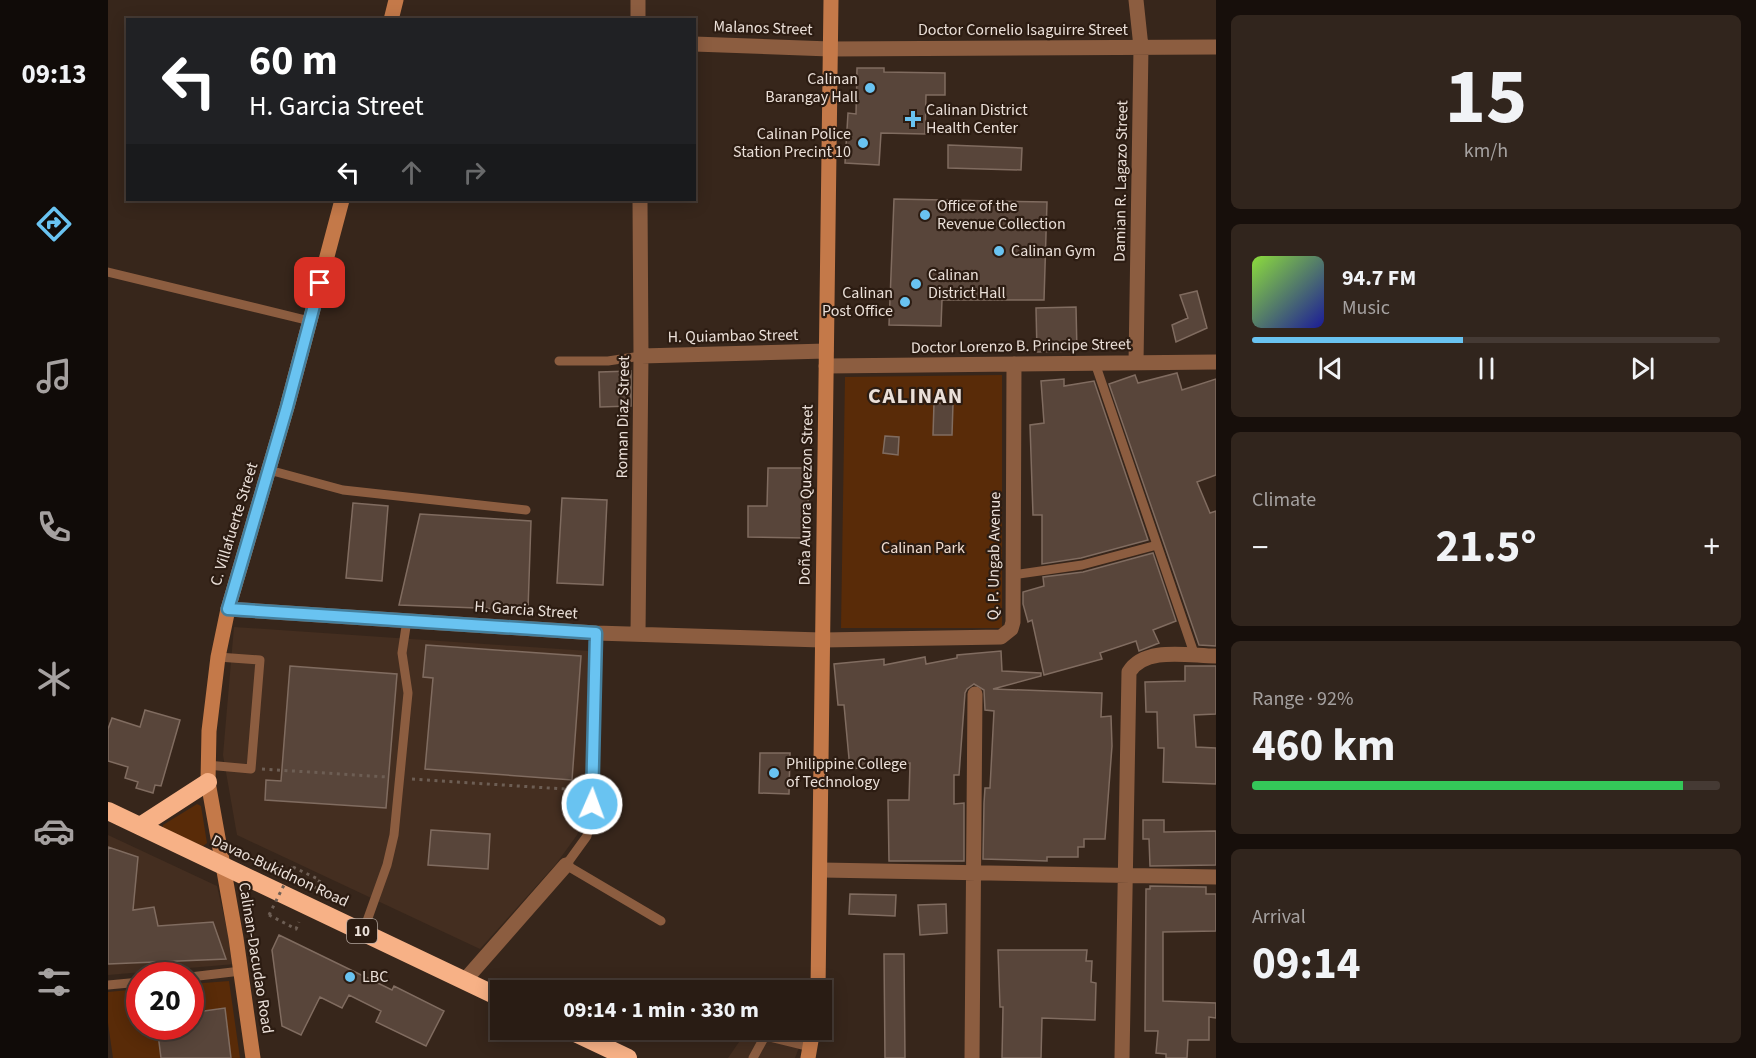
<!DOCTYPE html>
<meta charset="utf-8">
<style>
body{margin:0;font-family:"Source Sans 3",sans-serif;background:#31251d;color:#f1f3f6;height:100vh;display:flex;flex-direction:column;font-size:22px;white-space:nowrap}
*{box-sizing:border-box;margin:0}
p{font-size:20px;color:#a5a1a0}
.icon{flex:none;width:33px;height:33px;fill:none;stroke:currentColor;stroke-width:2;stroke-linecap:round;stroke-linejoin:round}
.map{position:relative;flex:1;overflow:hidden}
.side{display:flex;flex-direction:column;gap:15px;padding:15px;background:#170f0b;width:540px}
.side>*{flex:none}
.guide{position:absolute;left:18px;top:18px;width:570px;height:183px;border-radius:0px;box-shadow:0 3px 15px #0003,0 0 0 2px #453a34;background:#202124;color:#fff;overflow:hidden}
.speed{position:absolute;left:18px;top:962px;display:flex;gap:12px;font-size:30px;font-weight:700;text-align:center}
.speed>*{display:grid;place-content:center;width:78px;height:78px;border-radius:50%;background:#291c14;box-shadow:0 3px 15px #0003,0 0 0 2px #453a34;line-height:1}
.speed .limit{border:9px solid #d22;background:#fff;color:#111}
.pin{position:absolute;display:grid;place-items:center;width:51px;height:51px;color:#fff;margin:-26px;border-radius:12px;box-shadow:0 3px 9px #0006}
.me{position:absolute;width:66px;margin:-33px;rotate:2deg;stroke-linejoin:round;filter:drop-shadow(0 0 4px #0008)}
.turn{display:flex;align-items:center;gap:21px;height:126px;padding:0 24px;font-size:27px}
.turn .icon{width:78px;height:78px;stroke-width:2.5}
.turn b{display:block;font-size:42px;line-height:51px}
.lanes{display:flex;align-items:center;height:57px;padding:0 24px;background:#0003;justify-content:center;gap:30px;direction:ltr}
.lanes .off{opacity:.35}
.big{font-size:45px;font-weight:700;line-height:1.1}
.side .widget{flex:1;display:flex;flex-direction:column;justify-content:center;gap:9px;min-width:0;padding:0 21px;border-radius:9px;background:#31251d}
.side .dial{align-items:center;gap:0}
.dial b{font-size:78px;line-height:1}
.song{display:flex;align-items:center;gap:18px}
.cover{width:72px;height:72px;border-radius:9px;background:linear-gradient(135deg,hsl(90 70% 55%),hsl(240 70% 35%))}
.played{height:6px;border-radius:3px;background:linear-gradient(90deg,#69c3f1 45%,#453a34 45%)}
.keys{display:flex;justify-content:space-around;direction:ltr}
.heat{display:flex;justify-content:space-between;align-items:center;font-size:33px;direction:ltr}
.charge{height:9px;border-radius:4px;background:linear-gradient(90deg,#34c759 92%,#453a34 0)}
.trip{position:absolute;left:382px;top:980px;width:342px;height:60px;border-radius:0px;background:#291c14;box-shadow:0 3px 15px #0003,0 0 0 2px #453a34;font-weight:700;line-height:60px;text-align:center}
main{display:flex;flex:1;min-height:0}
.menu{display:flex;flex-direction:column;width:108px;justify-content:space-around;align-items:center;background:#100b08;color:#a5a1a0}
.menu .icon{width:42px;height:42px}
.menu .active{color:#69c3f1}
.menu b{font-size:27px;color:#f1f3f6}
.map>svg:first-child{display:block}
.built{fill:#442e20}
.green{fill:#592b08}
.building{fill:#58453a;stroke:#806c60;stroke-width:1.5}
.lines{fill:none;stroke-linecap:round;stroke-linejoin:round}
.path{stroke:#6d5e54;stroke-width:3;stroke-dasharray:3 4.5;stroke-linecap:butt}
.lane{stroke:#8c5d40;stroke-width:9}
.street{stroke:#8c5d40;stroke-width:15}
.secondary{stroke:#c47949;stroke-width:15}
.highway{stroke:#f7b186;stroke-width:18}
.path-bridge{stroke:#6d5e54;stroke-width:3;stroke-dasharray:3 4.5;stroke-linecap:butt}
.route-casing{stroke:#447f9d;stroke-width:15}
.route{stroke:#69c3f1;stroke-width:10}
.poi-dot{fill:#69c3f1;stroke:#2c1c12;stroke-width:2}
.labels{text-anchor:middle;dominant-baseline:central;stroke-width:4.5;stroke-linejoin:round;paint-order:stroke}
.shield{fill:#2c1c12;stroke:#b2a59d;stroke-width:1.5}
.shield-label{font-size:15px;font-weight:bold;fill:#ebe0d9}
.street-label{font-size:16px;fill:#ebe0d9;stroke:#2c1c12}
.poi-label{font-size:16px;fill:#ebe0d9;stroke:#2c1c12;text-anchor:start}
.park-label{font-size:16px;fill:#f2ded2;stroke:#2c1c12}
.district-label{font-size:22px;font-weight:bold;letter-spacing:1.5px;fill:#ebe0d9;stroke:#2c1c12}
</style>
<main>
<nav class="menu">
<b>09:13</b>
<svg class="icon active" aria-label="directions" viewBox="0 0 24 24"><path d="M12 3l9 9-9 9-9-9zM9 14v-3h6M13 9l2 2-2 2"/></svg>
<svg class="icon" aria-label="music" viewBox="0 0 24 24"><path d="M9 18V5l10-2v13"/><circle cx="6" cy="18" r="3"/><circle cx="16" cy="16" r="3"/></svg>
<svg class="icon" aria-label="phone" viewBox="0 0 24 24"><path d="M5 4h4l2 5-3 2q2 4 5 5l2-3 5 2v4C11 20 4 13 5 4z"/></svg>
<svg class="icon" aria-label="climate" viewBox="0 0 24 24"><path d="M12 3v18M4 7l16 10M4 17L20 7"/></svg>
<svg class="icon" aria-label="car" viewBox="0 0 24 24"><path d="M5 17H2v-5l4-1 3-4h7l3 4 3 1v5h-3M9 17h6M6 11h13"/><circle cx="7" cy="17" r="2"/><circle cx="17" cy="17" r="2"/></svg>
<svg class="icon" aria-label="filters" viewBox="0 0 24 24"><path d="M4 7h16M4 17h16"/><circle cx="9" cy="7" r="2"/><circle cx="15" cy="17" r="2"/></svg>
</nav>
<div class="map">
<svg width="1108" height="1058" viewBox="0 0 1108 1058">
<rect width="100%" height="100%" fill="#37261b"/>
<path class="built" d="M126,627L481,651L479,783L477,813L469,835L448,864L372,949L129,835L115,755Z
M0,835L109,886L127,964L0,975Z
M640,1029H698L687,1058H620Z"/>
<path class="green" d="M894,375V628H733L737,377Z
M89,804L93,806L99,843L95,846L55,829V825Z
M121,981L132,1058H5L0,1023V992L31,989L32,1026H82L83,984Z"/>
<path class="building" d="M749,68H776V72L837,73V95H818L817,134L773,133L771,165L737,163L740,113L748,114Z
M840,145L914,148L913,170L840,168Z
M786,199L939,202L936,300H834L833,326L781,325Z
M1089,291L1099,328L1068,342L1064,325L1080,318L1072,295Z
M968,307L969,351L929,352L928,308Z
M523,371V406L492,407L491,372Z
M1069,373L1074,390L1108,379V475L1089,482L1102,513L1108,511V646L1091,645L1001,384L1027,375L1030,383Z
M956,379V386L986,381L1040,540L973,558L934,564V515H925L922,425L936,423L933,381Z
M826,403H845L844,435H825Z
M777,436L791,437L790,455L775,453Z
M660,468H702L698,538L640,537V506H659Z
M454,498L499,500L495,585L449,583Z
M245,503L280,506L274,581L238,578Z
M312,514L423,521L420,610L291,605Z
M1045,553L1068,621L1045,630L1051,643L1031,651L1028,641L992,653L994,659L936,675L924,620L920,622L915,604V592L936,586L935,577L975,572Z
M318,645L473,656L464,780L317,769L325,678L315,677Z
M893,651L894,671L933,673V676L885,689L994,693L993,717L1003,716L1004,746L997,839H976V847H970V857H939V861L875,859L876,803L877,788H882L886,711L877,710L876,690L866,684L859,689L857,693L851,775H846V804L856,803V861H781L780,800H801L802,763L742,769L736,705H730L726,664L776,659V665L817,657L818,664L849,658V655Z
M182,666L289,674L278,808L157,800L158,780L173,781Z
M1077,666H1108V714L1086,715L1088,747L1108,748V784L1055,782L1056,748H1050L1049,712H1038L1037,682L1077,681Z
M37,710L72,720L53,786L47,785L45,793L28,788L30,782L17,778L20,767L0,761V729L4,718L32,727Z
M652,753H682L681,794L651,793Z
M1035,820H1056V832L1108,831V865L1042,866L1041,839H1035Z
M323,830L382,834L380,869L320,865Z
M0,847L30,857L25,910L46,907L50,926L105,922L118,959L0,964Z
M1042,886L1098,887V894H1108V931L1055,932V1001L1108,1003V1018L1101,1017V1040H1080L1079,1058H1058V1054L1048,1053L1050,1031H1037L1038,889H1042Z
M742,894L788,895L787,916L741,914Z
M838,904L839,933L812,935L810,905Z
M171,935L284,990L286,986L336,1011L318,1046L268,1022L273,1011L241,995L234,1008L212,997L193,1035L174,1026L164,950Z
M890,950H979L978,961H984L983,982L988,983L987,1020L934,1018L933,1058H894L895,1007H892Z
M776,954H796L797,1058H777Z
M117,1008L123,1058H53L49,1026H82V1013Z"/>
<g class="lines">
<path class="path" d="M154,769L279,777
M304,779L471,790
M185,867L212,880L207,889
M161,915L188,929L191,922"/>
<path class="lane" d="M0,272L202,321
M451,361H500L533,356
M987,363L1087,656
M161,470L235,490L418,510
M905,575L974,565L1049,545
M488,633L483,818L479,836L458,865L553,921
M99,765L143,769L152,660L110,657
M255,932L279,865L286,835L300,693L294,653L299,620
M82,977L133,971
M0,985L32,982
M645,1058L657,1036L702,1047"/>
<path class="street" d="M530,0V20
M586,44L722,49L1108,47
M533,356L718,351
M1028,363L1033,47L1028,0
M718,366L1108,362
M120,609L488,633L714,640L893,637L903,629L905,622L906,364
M530,634L533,356L532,200
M714,870L1108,877
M357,980L458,865
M864,1058L867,694
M1014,1058L1021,672C1037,646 1081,656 1108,656"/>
<path class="secondary" d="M283,20L288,0
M710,990L723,0
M145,1058L128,938L100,782L101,731L110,657L120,609L179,407L234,200
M700,1058L705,1029"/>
<path class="highway" d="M0,811L393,998
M32,826L100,782
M459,1029L520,1058"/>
<path class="path-bridge" d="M161,915L185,867"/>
</g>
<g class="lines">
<defs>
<path id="route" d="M212,283L179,407L120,609L488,633L484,804"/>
</defs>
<use href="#route" class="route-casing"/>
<use href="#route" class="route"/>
</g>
<g class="poi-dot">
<circle cx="762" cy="88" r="6"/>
<path d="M802 110h6v6h6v6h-6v6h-6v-6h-6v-6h6z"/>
<circle cx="755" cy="143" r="6"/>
<circle cx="817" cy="215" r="6"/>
<circle cx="891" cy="251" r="6"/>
<circle cx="808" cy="284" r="6"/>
<circle cx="797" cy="302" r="6"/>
<circle cx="666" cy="773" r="6"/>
<circle cx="242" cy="977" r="6"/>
</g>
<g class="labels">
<rect class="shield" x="239" y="919" width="30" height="24" rx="4.5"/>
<g class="shield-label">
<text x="254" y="931">10</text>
</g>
<g class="street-label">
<text transform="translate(655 28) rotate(2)">Malanos Street</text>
<text x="915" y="30">Doctor Cornelio Isaguirre Street</text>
<text transform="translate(1013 181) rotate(-89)">Damian R. Lagazo Street</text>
<text transform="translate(625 336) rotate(-1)">H. Quiambao Street</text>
<text transform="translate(913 346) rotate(-1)">Doctor Lorenzo B. Principe Street</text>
<text transform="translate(515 417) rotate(-89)">Roman Diaz Street</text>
<text transform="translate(698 495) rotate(-89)">Doña Aurora Quezon Street</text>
<text transform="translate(126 524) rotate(-73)">C. Villafuerte Street</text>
<text transform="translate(886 556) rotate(-89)">Q. P. Ungab Avenue</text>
<text transform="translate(418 610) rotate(4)">H. Garcia Street</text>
<text transform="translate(172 871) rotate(25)">Davao-Bukidnon Road</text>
<text transform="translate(148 958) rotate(81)">Calinan-Dacudao Road</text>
</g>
<g class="poi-label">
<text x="750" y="79" text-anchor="end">Calinan<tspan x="750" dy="18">Barangay Hall</tspan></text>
<text x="818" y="110">Calinan District<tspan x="818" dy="18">Health Center</tspan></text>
<text x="743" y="134" text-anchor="end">Calinan Police<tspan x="743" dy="18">Station Precint 10</tspan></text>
<text x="829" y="206">Office of the<tspan x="829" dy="18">Revenue Collection</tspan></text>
<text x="903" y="251">Calinan Gym</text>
<text x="820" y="275">Calinan<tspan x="820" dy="18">District Hall</tspan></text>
<text x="785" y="293" text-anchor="end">Calinan<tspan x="785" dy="18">Post Office</tspan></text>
<text x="678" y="764">Philippine College<tspan x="678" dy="18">of Technology</tspan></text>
<text x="254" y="977">LBC</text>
</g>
<g class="park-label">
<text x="815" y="548">Calinan Park</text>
</g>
<g class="district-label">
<text x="808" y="396">CALINAN</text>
</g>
</g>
</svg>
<div class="speed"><div class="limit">20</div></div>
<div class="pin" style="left:212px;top:283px;background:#d93025"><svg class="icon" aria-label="arrive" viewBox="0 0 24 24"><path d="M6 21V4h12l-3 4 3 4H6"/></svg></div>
<svg class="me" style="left:484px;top:804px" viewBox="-20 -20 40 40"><circle r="17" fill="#69c3f1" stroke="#fff" stroke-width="3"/><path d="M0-11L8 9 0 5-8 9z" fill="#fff"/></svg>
<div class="trip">09:14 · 1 min · 330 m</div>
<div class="guide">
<div class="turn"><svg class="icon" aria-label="left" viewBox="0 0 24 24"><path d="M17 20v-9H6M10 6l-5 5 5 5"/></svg><div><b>60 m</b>H. Garcia Street</div></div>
<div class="lanes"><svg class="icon" aria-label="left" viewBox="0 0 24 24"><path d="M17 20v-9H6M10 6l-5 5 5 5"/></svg><svg class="icon off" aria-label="ahead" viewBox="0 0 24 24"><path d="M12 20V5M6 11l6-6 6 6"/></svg><svg class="icon off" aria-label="right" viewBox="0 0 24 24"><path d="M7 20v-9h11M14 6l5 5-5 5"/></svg></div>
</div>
</div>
<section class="side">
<div class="widget dial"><b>15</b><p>km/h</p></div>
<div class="widget">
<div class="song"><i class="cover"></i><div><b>94.7 FM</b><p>Music</p></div></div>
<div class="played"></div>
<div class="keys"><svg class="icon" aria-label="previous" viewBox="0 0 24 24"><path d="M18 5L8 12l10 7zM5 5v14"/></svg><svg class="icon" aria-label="pause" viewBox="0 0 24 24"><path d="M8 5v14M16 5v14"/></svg><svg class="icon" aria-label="next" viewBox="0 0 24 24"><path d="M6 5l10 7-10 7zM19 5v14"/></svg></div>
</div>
<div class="widget"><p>Climate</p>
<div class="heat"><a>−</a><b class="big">21.5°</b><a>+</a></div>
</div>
<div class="widget"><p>Range · 92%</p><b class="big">460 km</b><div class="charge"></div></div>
<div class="widget"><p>Arrival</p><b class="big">09:14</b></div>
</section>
</main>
